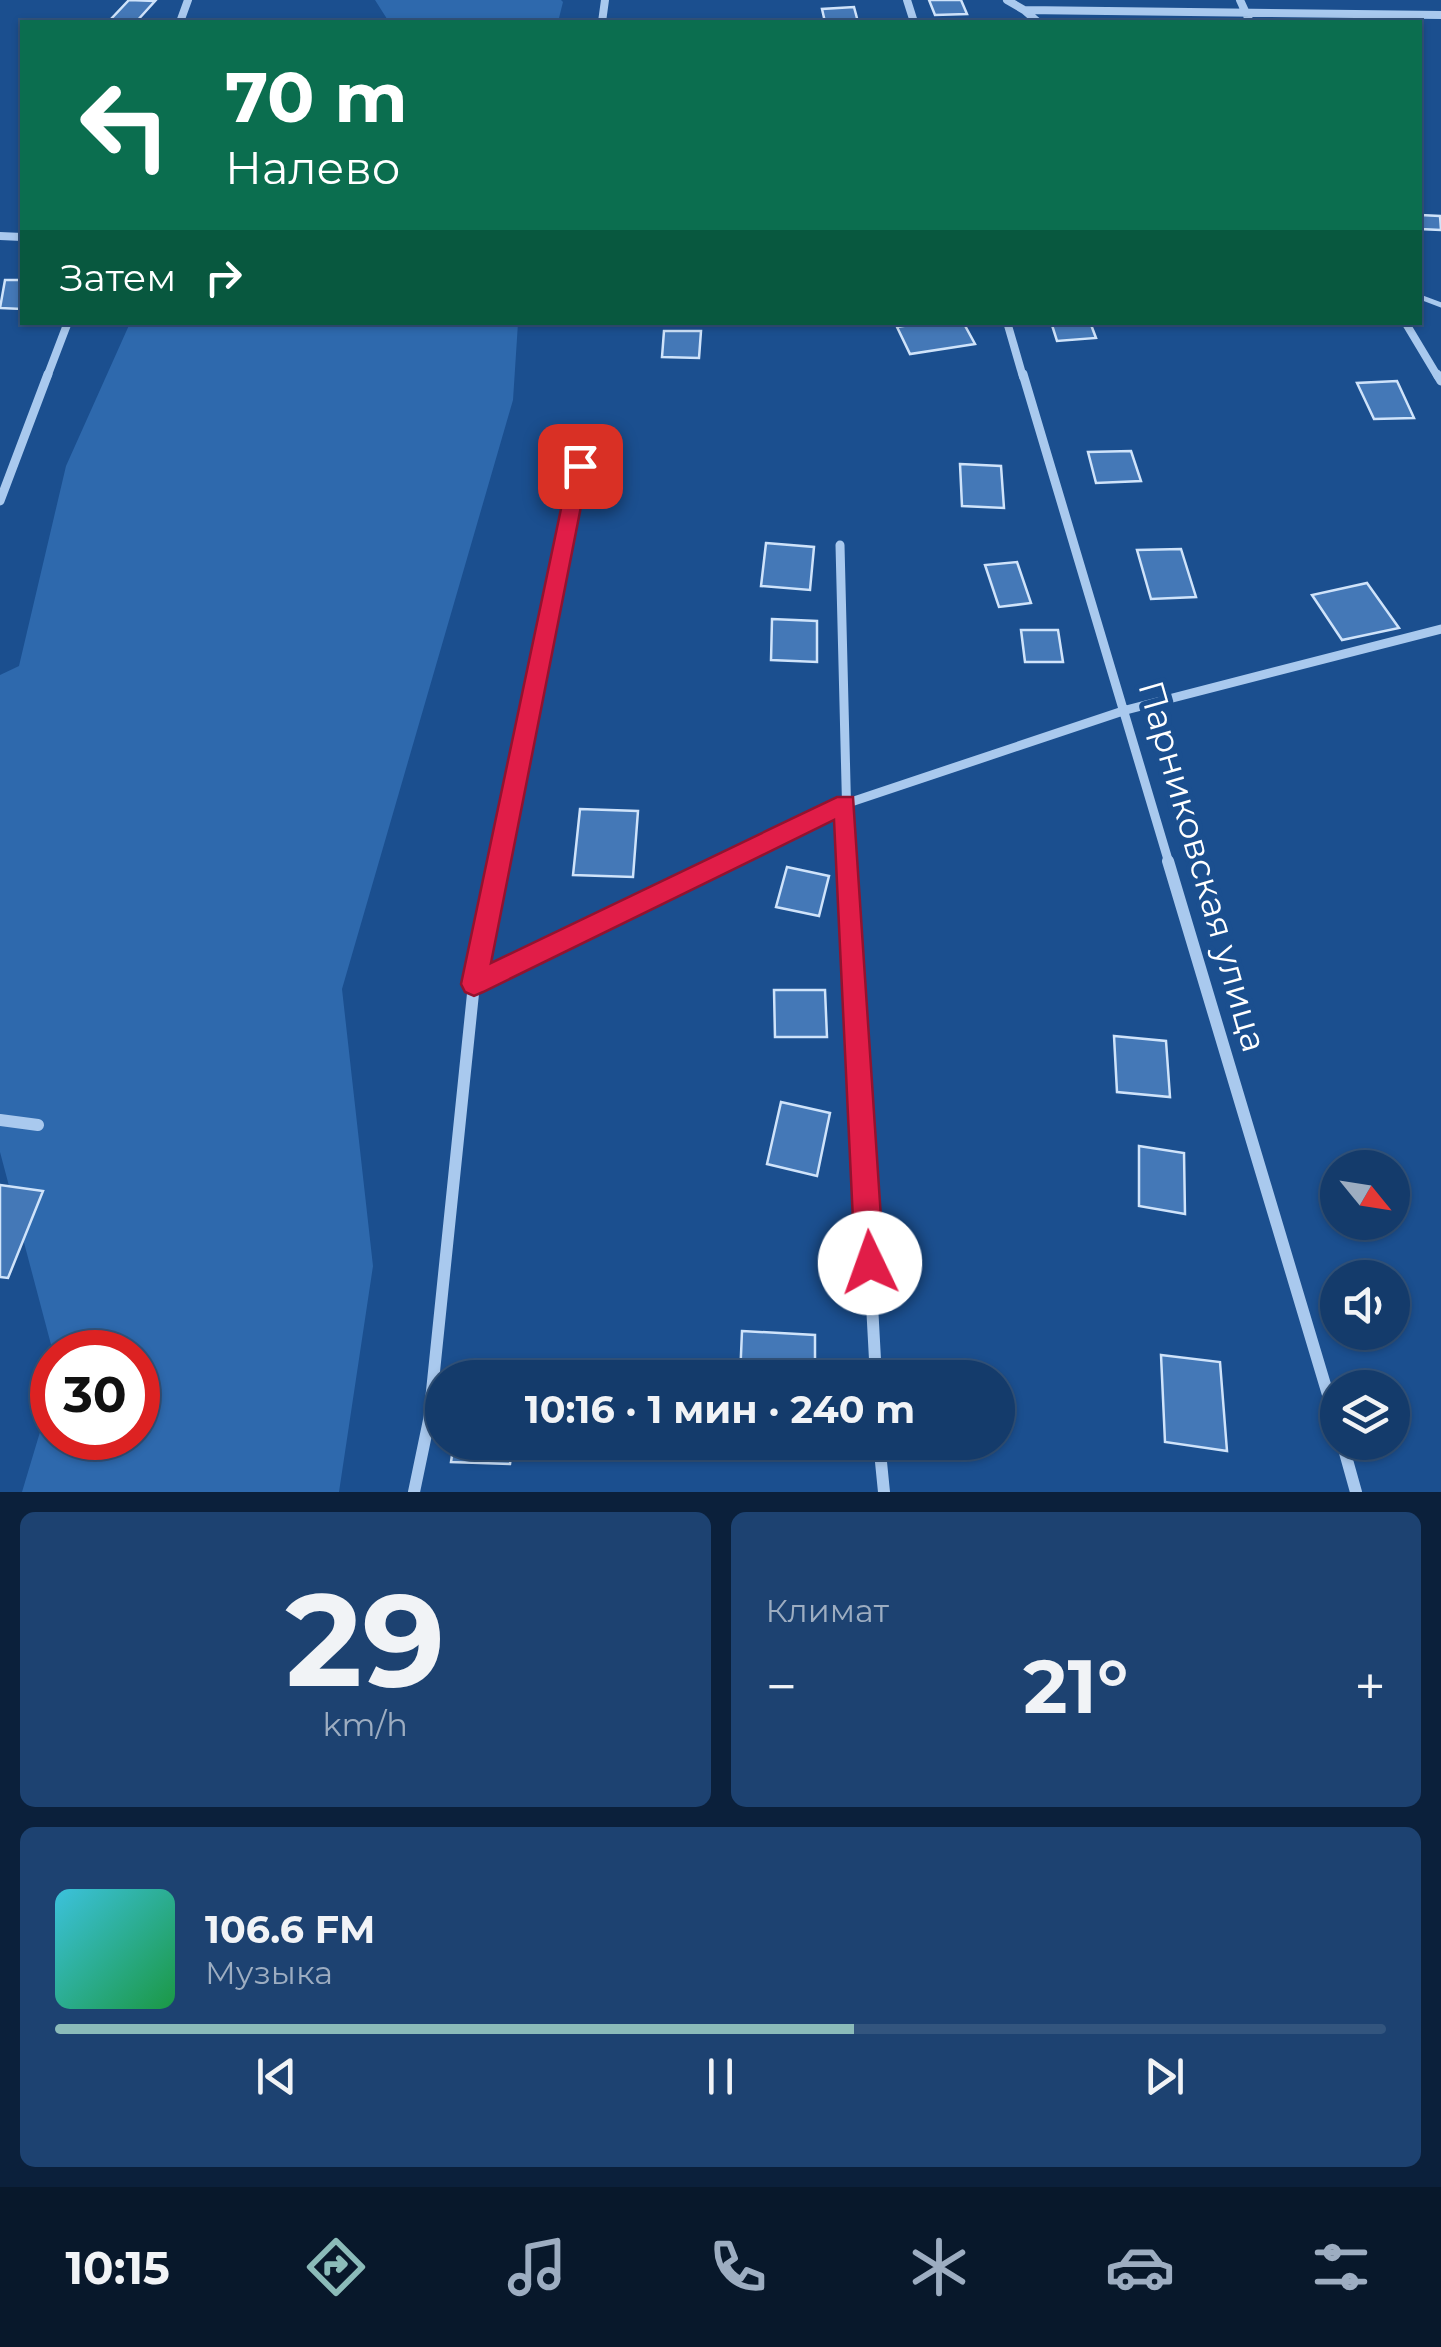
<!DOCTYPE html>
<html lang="ru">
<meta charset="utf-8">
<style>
body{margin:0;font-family:Montserrat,sans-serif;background:#1d4271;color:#f1f3f6;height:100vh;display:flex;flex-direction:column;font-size:38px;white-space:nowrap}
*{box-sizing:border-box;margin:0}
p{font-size:32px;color:#9dadc1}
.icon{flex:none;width:55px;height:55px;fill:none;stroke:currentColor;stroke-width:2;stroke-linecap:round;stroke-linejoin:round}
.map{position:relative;height:1492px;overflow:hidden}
.details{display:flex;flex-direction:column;gap:20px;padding:20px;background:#0b203b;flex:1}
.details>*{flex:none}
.banner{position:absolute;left:20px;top:20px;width:1402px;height:305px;border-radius:0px;box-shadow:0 2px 8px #0004,0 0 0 2px #33557e;background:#0b6e4f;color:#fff;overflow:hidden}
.needle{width:65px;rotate:120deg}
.fabs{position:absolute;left:1320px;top:1150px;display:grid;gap:20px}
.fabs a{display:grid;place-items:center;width:90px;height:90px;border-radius:50%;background:#143b6b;box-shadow:0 2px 8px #0004,0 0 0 2px #33557e;font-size:50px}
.speed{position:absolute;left:30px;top:1330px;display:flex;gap:20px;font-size:50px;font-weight:700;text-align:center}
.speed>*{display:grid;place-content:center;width:130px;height:130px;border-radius:50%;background:#143b6b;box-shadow:0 2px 8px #0004,0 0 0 2px #33557e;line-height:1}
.speed .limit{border:15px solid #d22;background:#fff;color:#111}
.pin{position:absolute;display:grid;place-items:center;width:85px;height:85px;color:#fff;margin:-42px;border-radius:20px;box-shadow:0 5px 15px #0006}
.me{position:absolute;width:110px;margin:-55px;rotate:357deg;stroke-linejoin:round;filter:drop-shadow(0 0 8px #0008)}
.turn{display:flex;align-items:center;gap:35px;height:210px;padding:0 40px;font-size:45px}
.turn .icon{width:130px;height:130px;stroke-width:2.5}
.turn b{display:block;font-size:70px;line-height:85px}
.then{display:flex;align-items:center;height:95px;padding:0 40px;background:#0003;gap:20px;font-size:38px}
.big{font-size:75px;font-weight:700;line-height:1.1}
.details .widget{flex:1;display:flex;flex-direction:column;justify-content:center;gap:15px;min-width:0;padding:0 35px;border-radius:15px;background:#1d4271}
.details .dial{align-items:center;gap:0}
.dial b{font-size:130px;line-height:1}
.song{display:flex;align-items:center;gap:30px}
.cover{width:120px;height:120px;border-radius:15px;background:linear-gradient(135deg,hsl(190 70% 55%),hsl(140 70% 35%))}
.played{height:10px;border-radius:5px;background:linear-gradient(90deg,#8bbbb9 60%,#33557e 60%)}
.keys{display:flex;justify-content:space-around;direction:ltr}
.heat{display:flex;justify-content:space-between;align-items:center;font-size:55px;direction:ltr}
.details .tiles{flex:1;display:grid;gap:20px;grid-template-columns:1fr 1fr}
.widget:last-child{grid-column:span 2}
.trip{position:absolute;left:425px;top:1360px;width:590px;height:100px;border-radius:50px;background:#143b6b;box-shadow:0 2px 8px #0004,0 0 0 2px #33557e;font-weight:700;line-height:100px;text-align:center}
.dock{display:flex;height:160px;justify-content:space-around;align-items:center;background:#08182b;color:#9dadc1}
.dock .icon{width:70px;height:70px}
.dock .active{color:#8bbbb9}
.dock b{font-size:45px;color:#f1f3f6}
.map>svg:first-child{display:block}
.green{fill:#2e69ad}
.building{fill:#4478b7;stroke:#cfe3fa;stroke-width:2.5}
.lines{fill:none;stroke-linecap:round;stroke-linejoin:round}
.service{stroke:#a9c9ee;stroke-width:5}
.minor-far2{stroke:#a9c9ee;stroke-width:8}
.minor-far1{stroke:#a9c9ee;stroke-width:9}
.minor{stroke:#a9c9ee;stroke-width:12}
.route{fill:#e11d48;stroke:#92132f;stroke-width:2.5}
.labels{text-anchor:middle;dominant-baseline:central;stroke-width:10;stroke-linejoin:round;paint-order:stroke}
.street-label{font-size:35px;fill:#fff;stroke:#1b4f8f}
</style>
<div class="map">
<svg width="1441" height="1492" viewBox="0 0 1441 1492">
<rect width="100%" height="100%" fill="#1b4f8f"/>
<path class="green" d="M375,0H561L563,2L558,22H389Z
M130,323H518L513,400L342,989L373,1266L339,1492H22L52,1392V1438H138V1352H53L0,1152V675L19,666L66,466Z"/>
<path class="building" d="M129,0L155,1L136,22L111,19Z
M929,0H961L967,14L935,15Z
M854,7L858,22H825L822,9Z
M1420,215L1440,216L1441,230L1420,229Z
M5,280H22V309L0,308Z
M928,322H963L975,344L910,354L897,327Z
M1051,322H1090L1096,338L1057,341Z
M664,331H701L699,358L662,357Z
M1397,381L1414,418L1374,419L1357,383Z
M1131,451L1141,481L1096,483L1088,452Z
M960,464L1001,466L1004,508L962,506Z
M766,543L814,547L810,590L761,586Z
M1181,549L1196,597L1151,599L1137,550Z
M1017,562L1031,603L999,607L985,565Z
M1367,583L1399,628L1342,640L1312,595Z
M772,619L817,621V662L771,660Z
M1021,630H1058L1063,662H1025Z
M580,809L638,811L633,877L573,875Z
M787,867L829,876L819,916L776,907Z
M774,990H825L827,1037H775Z
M1114,1036L1166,1041L1170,1097L1117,1092Z
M781,1102L830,1113L817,1176L767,1164Z
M1139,1146L1184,1153L1185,1214L1139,1206Z
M0,1185L43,1191L8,1278L0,1277Z
M742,1331L815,1335V1378H740Z
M1161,1355L1220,1362L1227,1451L1165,1442Z
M464,1370L520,1372V1378H462Z
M454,1442H513L510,1464L451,1462Z"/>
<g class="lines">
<path class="service" d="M1420,297L1441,305"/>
<path class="minor-far2" d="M907,0L914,22
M1007,0L1024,10
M1240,0L1250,22
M180,22L188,0
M602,22L605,0
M1038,22L1024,10L1441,15
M0,236L22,237
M1007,322L1023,377
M1405,322L1438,377
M47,377L68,322"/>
<path class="minor-far1" d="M1023,374L1169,863
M1437,374L1441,381
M0,501L48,374
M840,545L848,863
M498,863L579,466
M723,863L845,804L1126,710L1441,629"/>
<path class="minor" d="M848,861L876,1378
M1168,861L1338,1428
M474,984L728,861
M0,1120L38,1125
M879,1442L884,1492
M1342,1442L1356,1492
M414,1492L429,1420L474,984L499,861"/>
</g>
<path class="route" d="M580,459L589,466L491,963L837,797H853L884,1263L880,1273L870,1277L859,1273L855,1263L834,820L483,992L474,996L465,992L461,984L570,466Z"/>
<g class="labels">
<g class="street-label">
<text transform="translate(1203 866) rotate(74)">Парниковская улица</text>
</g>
</g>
</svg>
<div class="fabs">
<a><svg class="needle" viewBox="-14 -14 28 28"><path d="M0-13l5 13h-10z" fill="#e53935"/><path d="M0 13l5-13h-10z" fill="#9dadc1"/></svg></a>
<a><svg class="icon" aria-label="sound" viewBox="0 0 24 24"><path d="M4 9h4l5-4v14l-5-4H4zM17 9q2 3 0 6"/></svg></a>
<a><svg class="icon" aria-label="layers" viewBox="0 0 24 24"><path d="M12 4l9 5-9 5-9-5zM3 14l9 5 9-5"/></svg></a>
</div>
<div class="speed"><div class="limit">30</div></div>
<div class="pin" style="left:580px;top:466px;background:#d93025"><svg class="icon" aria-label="arrive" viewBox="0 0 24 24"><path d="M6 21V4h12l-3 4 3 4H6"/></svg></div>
<svg class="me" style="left:870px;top:1263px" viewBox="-20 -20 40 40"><circle r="19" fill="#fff"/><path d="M0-13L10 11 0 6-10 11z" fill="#e11d48"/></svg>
<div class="trip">10:16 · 1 мин · 240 m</div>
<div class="banner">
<div class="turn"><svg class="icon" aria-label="left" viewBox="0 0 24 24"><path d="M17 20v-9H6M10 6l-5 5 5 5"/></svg><div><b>70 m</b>Налево</div></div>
<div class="then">Затем<svg class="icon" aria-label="right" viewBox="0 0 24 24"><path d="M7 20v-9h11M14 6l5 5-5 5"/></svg></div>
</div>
</div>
<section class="details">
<div class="tiles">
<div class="widget dial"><b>29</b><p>km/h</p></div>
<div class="widget"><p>Климат</p>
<div class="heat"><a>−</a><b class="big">21°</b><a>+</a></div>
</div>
<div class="widget">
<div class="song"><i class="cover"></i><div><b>106.6 FM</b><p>Музыка</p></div></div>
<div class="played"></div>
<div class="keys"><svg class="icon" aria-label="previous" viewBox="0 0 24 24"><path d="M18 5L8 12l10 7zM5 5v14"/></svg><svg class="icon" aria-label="pause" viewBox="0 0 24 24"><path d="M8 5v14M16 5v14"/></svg><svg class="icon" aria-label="next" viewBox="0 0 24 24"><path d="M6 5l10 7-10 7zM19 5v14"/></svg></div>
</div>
</div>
</section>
<nav class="dock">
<b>10:15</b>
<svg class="icon active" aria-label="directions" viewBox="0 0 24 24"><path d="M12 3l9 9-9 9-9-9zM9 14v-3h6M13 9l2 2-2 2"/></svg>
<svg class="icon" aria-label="music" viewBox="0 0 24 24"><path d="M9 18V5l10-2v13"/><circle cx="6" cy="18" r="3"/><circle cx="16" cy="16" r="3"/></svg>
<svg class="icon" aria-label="phone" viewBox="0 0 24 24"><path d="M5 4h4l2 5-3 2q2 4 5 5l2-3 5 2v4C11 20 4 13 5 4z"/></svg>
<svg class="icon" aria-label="climate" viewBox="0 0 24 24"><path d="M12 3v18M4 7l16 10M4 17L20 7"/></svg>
<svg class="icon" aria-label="car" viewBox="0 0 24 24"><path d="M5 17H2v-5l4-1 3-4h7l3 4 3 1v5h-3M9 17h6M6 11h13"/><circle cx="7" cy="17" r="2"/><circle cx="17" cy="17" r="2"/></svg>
<svg class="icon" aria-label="filters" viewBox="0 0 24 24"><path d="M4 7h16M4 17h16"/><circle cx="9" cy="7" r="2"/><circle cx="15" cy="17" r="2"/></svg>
</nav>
